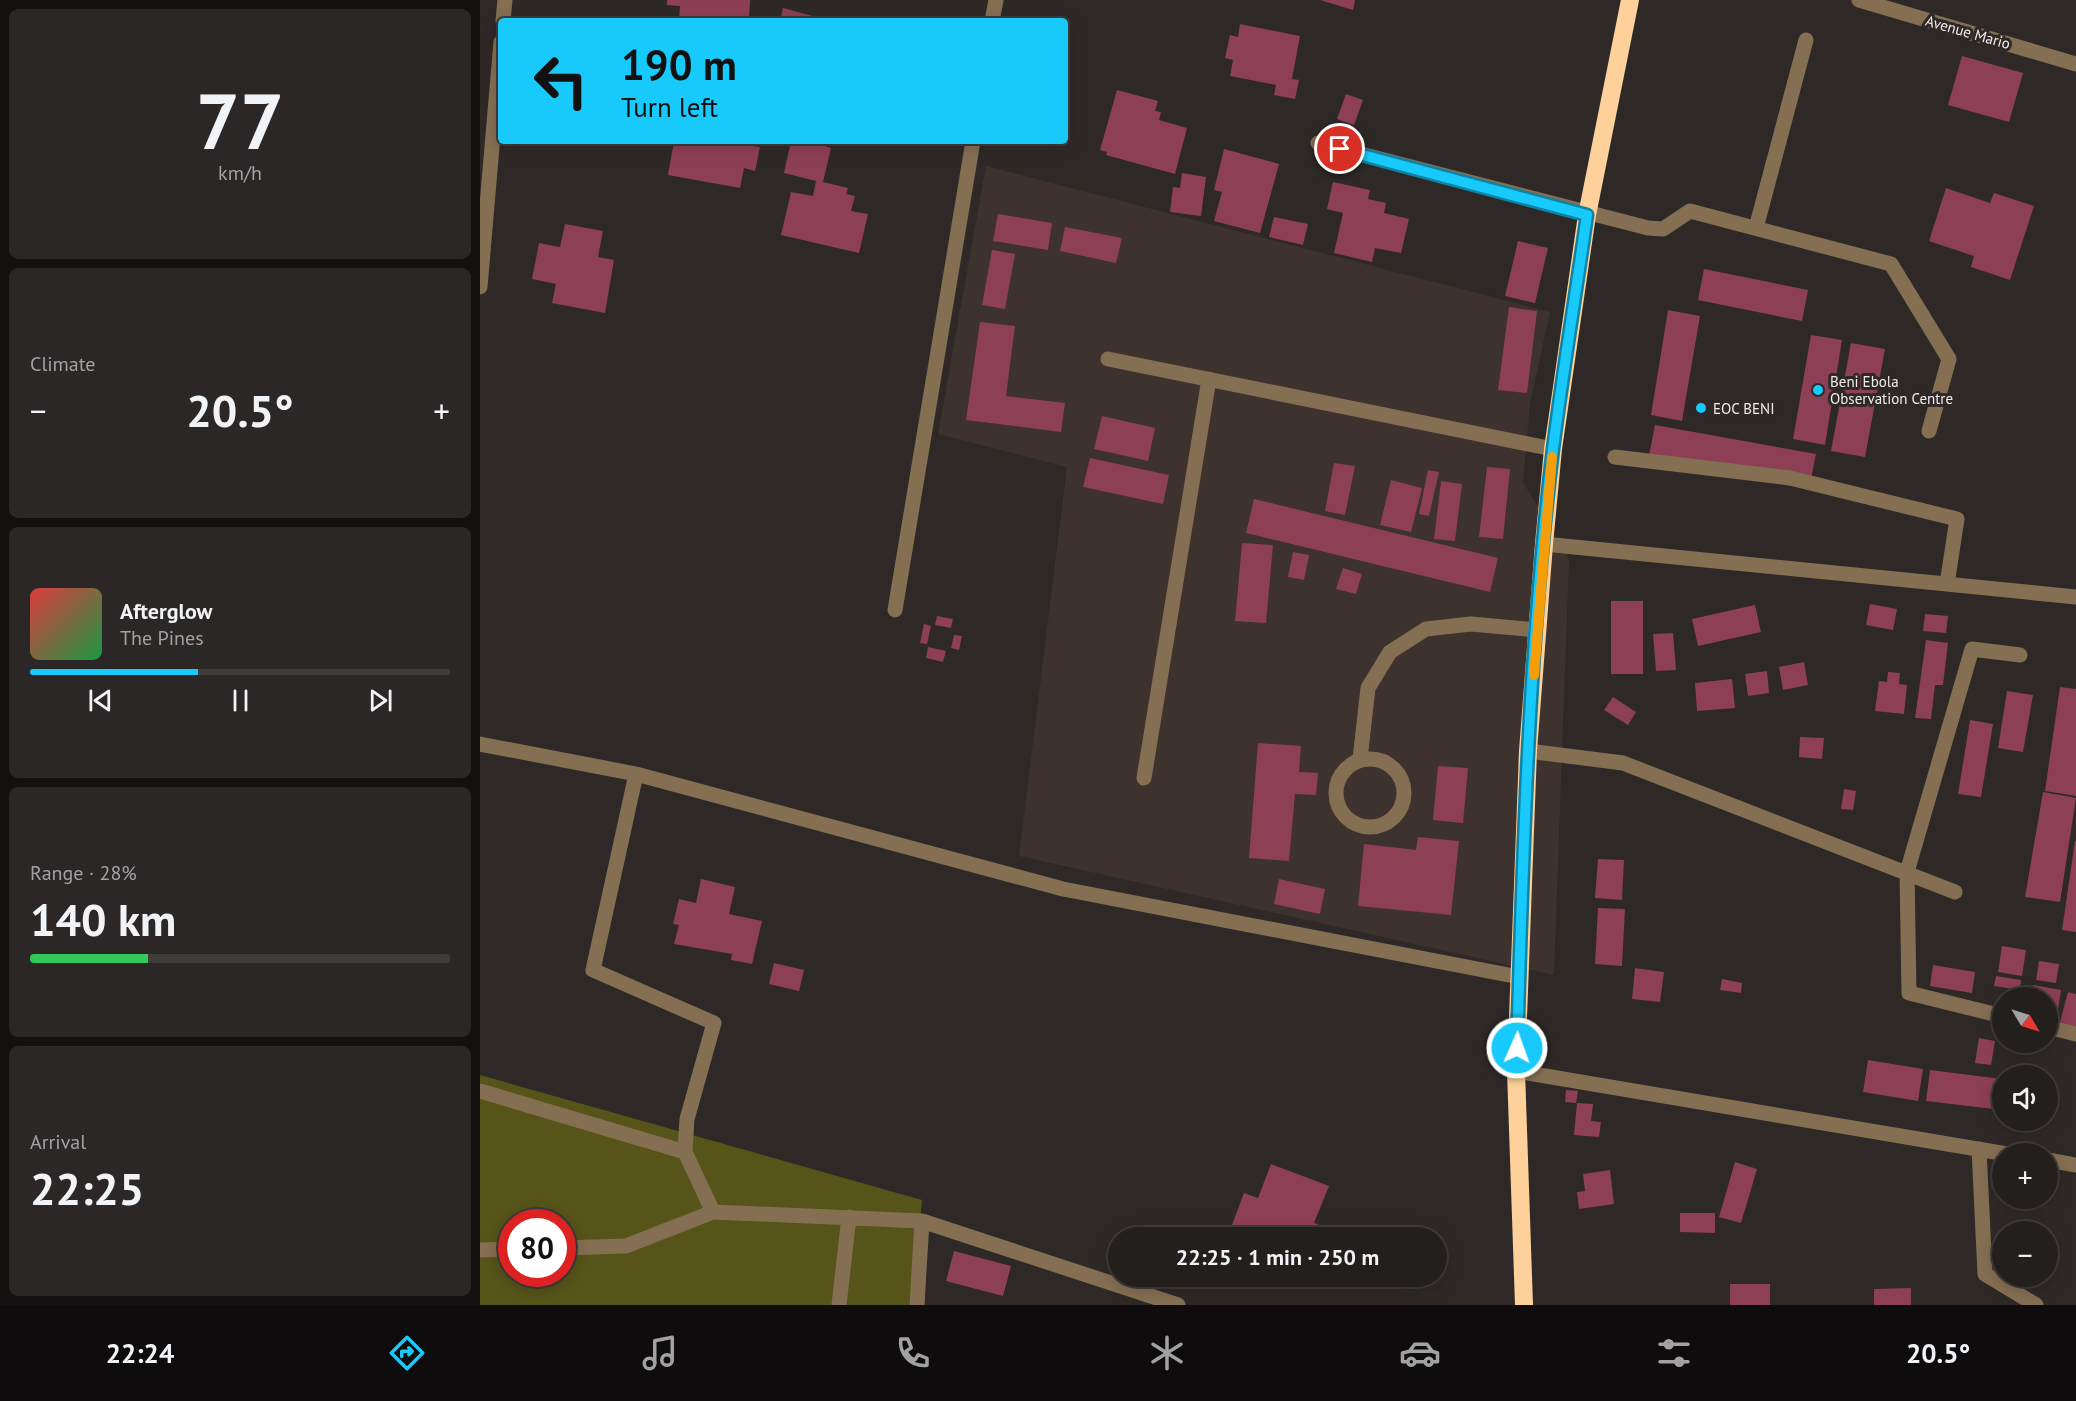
<!DOCTYPE html>
<meta charset="utf-8">
<style>
body{margin:0;font-family:"PT Sans",sans-serif;background:#2a2726;color:#f1f3f6;height:100vh;display:flex;flex-direction:column;font-size:22px;white-space:nowrap}
*{box-sizing:border-box;margin:0}
p{font-size:20px;color:#a2a2a4}
.icon{flex:none;width:33px;height:33px;fill:none;stroke:currentColor;stroke-width:2;stroke-linecap:round;stroke-linejoin:round}
.map{position:relative;flex:1;overflow:hidden}
.details{display:flex;flex-direction:column;gap:9px;padding:9px;background:#131110;width:480px}
.details>*{flex:none}
.top-card{position:absolute;left:18px;top:18px;width:570px;height:126px;border-radius:6px;box-shadow:0 3px 15px #0003,0 0 0 2px #3f3d3b;background:#17cafb;color:#111;overflow:hidden}
.needle{width:39px;rotate:128deg}
.tools{position:absolute;left:1512px;top:987px;display:grid;gap:12px}
.tools a{display:grid;place-items:center;width:66px;height:66px;border-radius:50%;background:#221f1d;box-shadow:0 3px 15px #0003,0 0 0 2px #3f3d3b;font-size:30px}
.speed{position:absolute;left:18px;top:1209px;display:flex;gap:12px;font-size:30px;font-weight:700;text-align:center}
.speed>*{display:grid;place-content:center;width:78px;height:78px;border-radius:50%;background:#221f1d;box-shadow:0 3px 15px #0003,0 0 0 2px #3f3d3b;line-height:1}
.speed .limit{border:9px solid #d22;background:#fff;color:#111}
.pin{position:absolute;display:grid;place-items:center;width:51px;height:51px;color:#fff;margin:-26px;border:3px solid #fff;border-radius:50%;box-shadow:0 2px 6px #0007}
.me{position:absolute;width:66px;margin:-33px;rotate:2deg;stroke-linejoin:round;filter:drop-shadow(0 0 4px #0008)}
.turn{display:flex;align-items:center;gap:21px;height:126px;padding:0 24px;font-size:27px}
.turn .icon{width:78px;height:78px;stroke-width:2.5}
.turn b{display:block;font-size:42px;line-height:51px}
.big{font-size:45px;font-weight:600;line-height:1.1}
.details .tile{flex:1;display:flex;flex-direction:column;justify-content:center;gap:9px;min-width:0;padding:0 21px;border-radius:9px;background:#2a2726}
.details .dial{align-items:center;gap:0}
.dial b{font-size:78px;line-height:1}
.song{display:flex;align-items:center;gap:18px}
.cover{width:72px;height:72px;border-radius:9px;background:linear-gradient(135deg,hsl(0 70% 55%),hsl(140 70% 35%))}
.played{height:6px;border-radius:3px;background:linear-gradient(90deg,#17cafb 40%,#3f3d3b 40%)}
.keys{display:flex;justify-content:space-around;direction:ltr}
.heat{display:flex;justify-content:space-between;align-items:center;font-size:33px;direction:ltr}
.charge{height:9px;border-radius:4px;background:linear-gradient(90deg,#34c759 28%,#3f3d3b 0)}
.trip{position:absolute;left:628px;top:1227px;width:339px;height:60px;border-radius:30px;background:#221f1d;box-shadow:0 3px 15px #0003,0 0 0 2px #3f3d3b;font-weight:600;line-height:60px;text-align:center}
.tabs{display:flex;height:96px;justify-content:space-around;align-items:center;background:#0e0c0c;color:#a2a2a4}
.tabs .icon{width:42px;height:42px}
.tabs .current{color:#17cafb}
.tabs b{font-size:27px;color:#f1f3f6}
main{display:flex;flex:1;min-height:0}
.map>svg:first-child{display:block}
.built{fill:#3d322e}
.green{fill:#565419;fill-rule:evenodd}
.building{fill:#8d3f56}
.lines{fill:none;stroke-linecap:round;stroke-linejoin:round}
.minor{stroke:#856f53;stroke-width:15}
.highway{stroke:#fdd199;stroke-width:18}
.route-casing{stroke:#0f83a3;stroke-width:15}
.route{stroke:#17cafb;stroke-width:10}
.slow{stroke:#f59e0b;stroke-width:10}
.poi-dot{fill:#17cafb;stroke:#2e2927;stroke-width:2}
.labels{text-anchor:middle;dominant-baseline:central;stroke-width:6;stroke-linejoin:round;paint-order:stroke}
.street-label{font-size:15px;fill:#efeceb;stroke:#2e2927}
.poi-label{font-size:15px;fill:#efeceb;stroke:#2e2927;text-anchor:start}
</style>
<main>
<section class="details">
<div class="tile dial"><b>77</b><p>km/h</p></div>
<div class="tile"><p>Climate</p>
<div class="heat"><a>−</a><b class="big">20.5°</b><a>+</a></div>
</div>
<div class="tile">
<div class="song"><i class="cover"></i><div><b>Afterglow</b><p>The Pines</p></div></div>
<div class="played"></div>
<div class="keys"><svg class="icon" aria-label="previous" viewBox="0 0 24 24"><path d="M18 5L8 12l10 7zM5 5v14"/></svg><svg class="icon" aria-label="pause" viewBox="0 0 24 24"><path d="M8 5v14M16 5v14"/></svg><svg class="icon" aria-label="next" viewBox="0 0 24 24"><path d="M6 5l10 7-10 7zM19 5v14"/></svg></div>
</div>
<div class="tile"><p>Range · 28%</p><b class="big">140 km</b><div class="charge"></div></div>
<div class="tile"><p>Arrival</p><b class="big">22:25</b></div>
</section>
<div class="map">
<svg width="1596" height="1305" viewBox="0 0 1596 1305">
<rect width="100%" height="100%" fill="#2e2927"/>
<path class="built" d="M506,166L1070,312L1050,404L1043,482L1089,559L1074,975L539,856L587,467L458,434Z"/>
<path class="green" d="M0,1075L442,1200L432,1305H0ZM32,1222H82V1274H32Z"/>
<path class="building" d="M187,0H270L269,21H199L200,6L187,5Z
M840,0H875L873,10Z
M303,8L336,17L335,21H300Z
M760,24L820,36L812,79L819,80L815,99L794,95L796,85L750,76L753,60L745,58L750,35L758,37Z
M1482,56L1543,73L1529,122L1468,105Z
M637,90L678,101L675,111L681,112L679,120L707,128L695,174L626,155L627,152L620,150Z
M866,94L883,100L874,125L857,119Z
M194,141H273L272,146L280,147L275,171L264,168L260,188L188,175Z
M311,141H342L341,145L351,148L343,182L368,188L366,194L375,196L371,211L388,214L379,253L301,235L311,192L333,196L336,181L304,173Z
M744,149L799,164L780,233L734,221L742,192L734,190Z
M702,173L726,177L721,216L690,212L693,187L700,188Z
M853,182L890,190L888,199L906,203L904,213L929,219L921,253L895,248L892,262L854,253L863,213L847,209Z
M1466,188L1510,203L1514,193L1554,206L1530,280L1491,267L1494,256L1449,241Z
M518,214L572,223L568,250L513,241Z
M794,217L828,224L823,245L789,237Z
M85,224L123,231L118,257L134,260L125,313L72,303L76,284L52,279L59,243L80,247Z
M585,227L642,238L636,263L580,251Z
M1038,241L1068,248L1055,303L1025,296Z
M512,250L535,254L525,309L502,305Z
M1224,269L1328,290L1322,321L1218,300Z
M1029,307L1057,311L1047,393L1018,390Z
M1188,310L1220,316L1202,421L1171,415Z
M500,322L535,326L526,396L585,403L581,432L486,420Z
M1331,335L1362,340L1345,445L1313,439Z
M1371,343L1405,349L1385,457L1351,451Z
M622,416L675,428L668,461L614,449Z
M1175,425L1336,454L1329,489L1168,460Z
M610,458L689,475L683,504L603,487Z
M854,463L875,466L865,515L845,511Z
M1007,467L1030,469L1023,539L999,537Z
M948,470L959,472L949,516L939,514Z
M911,480L942,488L931,532L900,525Z
M961,481L982,484L975,541L954,539Z
M774,499L1018,558L1010,592L766,533Z
M762,543L793,545L786,623L755,621Z
M813,552L829,555L824,580L808,577Z
M863,568L882,574L876,594L856,589Z
M1131,601H1163V674H1131Z
M1390,604L1417,609L1413,630L1386,625Z
M1275,605L1281,632L1218,646L1212,619Z
M1445,614L1468,616L1466,633L1443,631Z
M457,616L473,619L471,628L455,625Z
M444,624L451,626L447,644L440,643Z
M1193,633L1196,670L1176,671L1173,634Z
M474,635L482,636L479,650L471,648Z
M1446,640L1468,643L1463,685H1455L1451,719L1435,718Z
M448,647L466,651L463,662L446,658Z
M1324,662L1328,685L1303,690L1299,667Z
M1287,671L1289,693L1268,696L1265,674Z
M1408,672L1420,673L1419,684L1427,685L1424,714L1395,711L1399,681L1407,682Z
M1252,679L1255,708L1217,711L1215,683Z
M1580,687L1596,689V796L1565,791Z
M1527,691L1553,695L1543,752L1518,748Z
M1133,697L1156,712L1148,725L1124,710Z
M1490,720L1513,724L1501,797L1478,794Z
M1320,737L1344,738L1342,759L1319,757Z
M778,743L821,746L819,772L838,773L836,795L815,794L809,861L769,858Z
M958,766L988,768L983,823L953,820Z
M1364,789L1376,791L1373,810L1361,809Z
M1563,792L1596,798L1580,902L1545,897Z
M938,837L979,841L971,915L878,906L884,844L936,850Z
M1595,841H1596V932L1582,930Z
M1118,859L1144,860L1142,900L1115,898Z
M221,879L255,887L249,914L282,921L272,964L251,960L252,954L194,944L199,925L193,924L199,899L216,903Z
M799,879L845,889L840,914L794,904Z
M1118,908L1145,909L1142,966L1115,964Z
M1522,946L1546,950L1542,976L1518,972Z
M1559,961L1579,964L1576,983L1556,980Z
M294,963L324,970L319,991L289,984Z
M1453,965L1495,972L1492,993L1450,986Z
M1155,968L1184,972L1180,1002L1152,999Z
M1516,976L1541,980L1540,990L1514,986Z
M1242,979L1262,983L1261,993L1240,990Z
M1553,985L1581,990L1578,1010L1568,1008V998H1551Z
M1588,992L1596,994V1027L1580,1022Z
M1499,1038L1515,1041L1511,1065L1495,1063Z
M1388,1060L1443,1069L1438,1101L1383,1092Z
M1450,1070L1522,1079V1110L1446,1101Z
M1086,1090L1098,1091L1096,1103L1085,1102Z
M1097,1103L1113,1104L1111,1121L1121,1122L1119,1137L1094,1135Z
M1255,1162L1277,1169L1261,1223L1239,1217Z
M791,1164L849,1186L834,1223L843,1226L839,1238H747L764,1193L778,1198Z
M1130,1170L1134,1204L1099,1209L1097,1192L1105,1191L1103,1174Z
M1200,1213H1235V1233L1200,1232Z
M474,1251L531,1266L523,1296L466,1281Z
M1250,1284H1290V1305H1250Z
M1431,1288V1305H1394V1289Z"/>
<g class="lines">
<path class="minor" d="M1379,0L1596,64
M23,21L25,0
M512,21L516,0
M838,143L1168,228L1183,229L1210,211L1411,264L1469,359L1449,431
M1276,228L1326,40
M0,287L21,42
M628,359L1073,449
M1135,457L1310,478L1477,519L1467,584
M1064,544L1596,597
M415,610L493,141
M0,744L156,774L583,889L1039,977
M1048,751L1143,763L1475,892
M880,759L888,688L910,652L946,629L991,624L1057,630
M856 793a34 34 0 1 1 68 0a34 34 0 1 1-68 0Z
M156,774L113,970L234,1023L207,1119L205,1152L233,1212
M664,778L729,379
M1522,1016L1429,993L1427,872L1492,649L1540,655
M1568,1027L1596,1034
M1036,1071L1527,1154
M0,1091L205,1152
M1499,1149L1505,1274L1556,1305
M1568,1160L1596,1165
M82,1248L146,1246L233,1212L442,1221L698,1305
M0,1250L32,1249
M359,1305L369,1217
M437,1305L442,1221"/>
<path class="highway" d="M1044,1305L1036,1071L1048,751L1064,544L1073,449L1107,215L1150,0"/>
</g>
<g class="lines">
<defs>
<path id="route" d="M860,149L1107,215C1096,293 1083,370 1073,449C1049,647 1043,848 1037,1048"/>
</defs>
<use href="#route" class="route-casing"/>
<use href="#route" class="route"/>
<path class="slow" d="M1054,675L1072,457"/>
</g>
<g class="poi-dot">
<circle cx="1338" cy="390" r="6"/>
<circle cx="1221" cy="408" r="6"/>
</g>
<g class="labels">
<g class="street-label">
<text transform="translate(1488 32) rotate(16)">Avenue Mario</text>
</g>
<g class="poi-label">
<text x="1350" y="381">Beni Ebola<tspan x="1350" dy="17">Observation Centre</tspan></text>
<text x="1233" y="408">EOC BENI</text>
</g>
</g>
</svg>
<div class="tools">
<a><svg class="needle" viewBox="-14 -14 28 28"><path d="M0-13l5 13h-10z" fill="#e53935"/><path d="M0 13l5-13h-10z" fill="#a2a2a4"/></svg></a>
<a><svg class="icon" aria-label="sound" viewBox="0 0 24 24"><path d="M4 9h4l5-4v14l-5-4H4zM17 9q2 3 0 6"/></svg></a>
<a>+</a>
<a>−</a>
</div>
<div class="speed"><div class="limit">80</div></div>
<div class="pin" style="left:860px;top:149px;background:#d93025"><svg class="icon" aria-label="arrive" viewBox="0 0 24 24"><path d="M6 21V4h12l-3 4 3 4H6"/></svg></div>
<svg class="me" style="left:1037px;top:1048px" viewBox="-20 -20 40 40"><circle r="17" fill="#17cafb" stroke="#fff" stroke-width="3"/><path d="M0-11L8 9 0 5-8 9z" fill="#fff"/></svg>
<div class="trip">22:25 · 1 min · 250 m</div>
<div class="top-card">
<div class="turn"><svg class="icon" aria-label="left" viewBox="0 0 24 24"><path d="M17 20v-9H6M10 6l-5 5 5 5"/></svg><div><b>190 m</b>Turn left</div></div>
</div>
</div>
</main>
<nav class="tabs">
<b>22:24</b>
<svg class="icon current" aria-label="directions" viewBox="0 0 24 24"><path d="M12 3l9 9-9 9-9-9zM9 14v-3h6M13 9l2 2-2 2"/></svg>
<svg class="icon" aria-label="music" viewBox="0 0 24 24"><path d="M9 18V5l10-2v13"/><circle cx="6" cy="18" r="3"/><circle cx="16" cy="16" r="3"/></svg>
<svg class="icon" aria-label="phone" viewBox="0 0 24 24"><path d="M5 4h4l2 5-3 2q2 4 5 5l2-3 5 2v4C11 20 4 13 5 4z"/></svg>
<svg class="icon" aria-label="climate" viewBox="0 0 24 24"><path d="M12 3v18M4 7l16 10M4 17L20 7"/></svg>
<svg class="icon" aria-label="car" viewBox="0 0 24 24"><path d="M5 17H2v-5l4-1 3-4h7l3 4 3 1v5h-3M9 17h6M6 11h13"/><circle cx="7" cy="17" r="2"/><circle cx="17" cy="17" r="2"/></svg>
<svg class="icon" aria-label="filters" viewBox="0 0 24 24"><path d="M4 7h16M4 17h16"/><circle cx="9" cy="7" r="2"/><circle cx="15" cy="17" r="2"/></svg>
<b>20.5°</b>
</nav>
